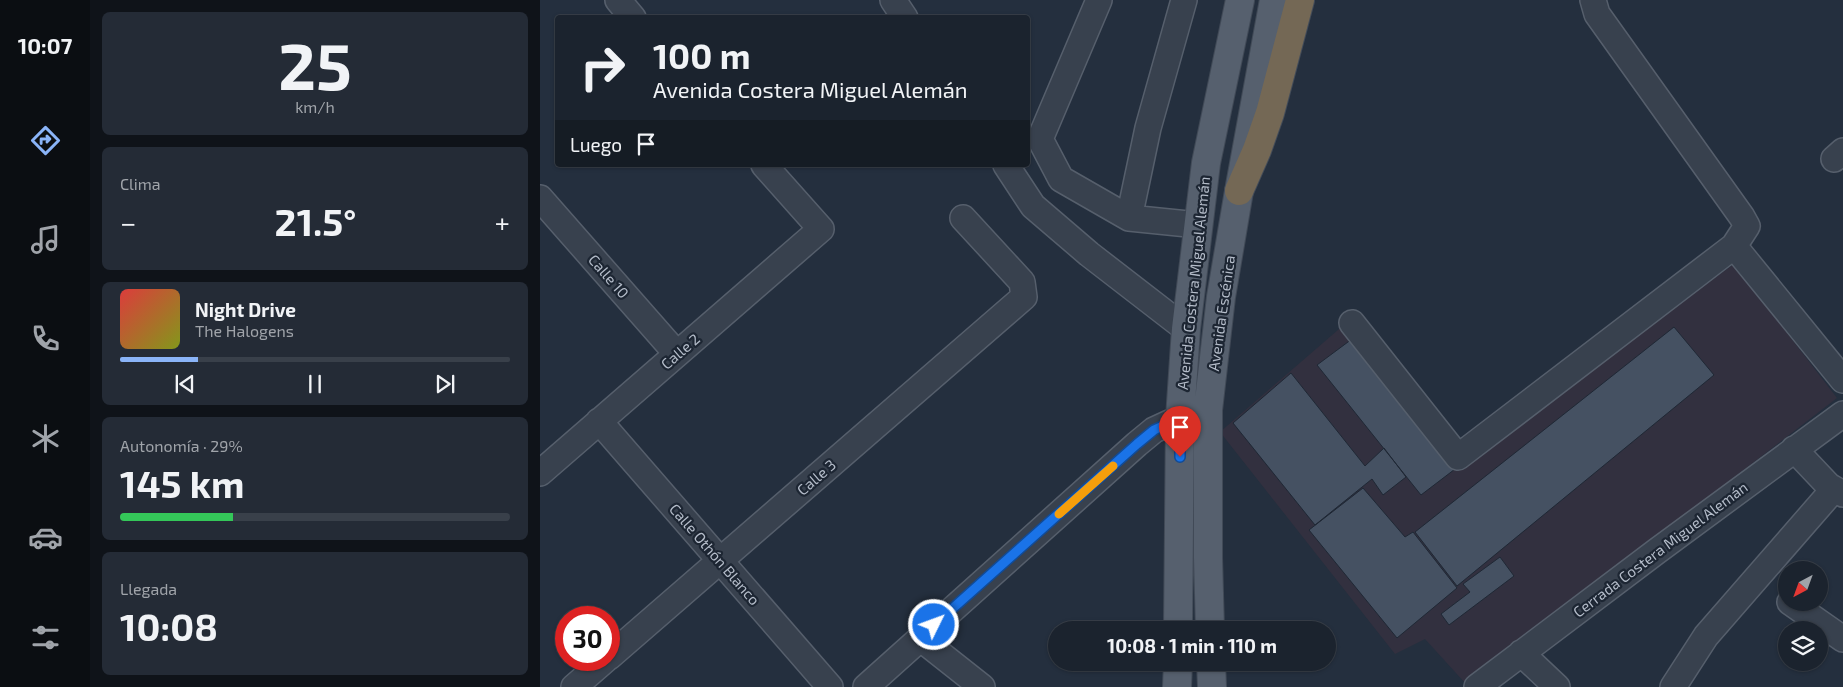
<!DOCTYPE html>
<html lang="es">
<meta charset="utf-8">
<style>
body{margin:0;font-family:"Exo 2",sans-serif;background:#242b36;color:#f1f3f6;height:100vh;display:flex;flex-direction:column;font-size:19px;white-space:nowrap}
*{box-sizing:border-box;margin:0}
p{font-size:16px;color:#a0a4aa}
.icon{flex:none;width:28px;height:28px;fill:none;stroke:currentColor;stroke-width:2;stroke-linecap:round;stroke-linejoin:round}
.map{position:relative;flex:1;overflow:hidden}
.drawer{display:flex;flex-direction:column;gap:12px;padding:12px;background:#0f1319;width:450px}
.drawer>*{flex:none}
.guide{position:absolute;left:15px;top:15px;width:475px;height:152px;border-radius:5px;box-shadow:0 1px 4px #0004,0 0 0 1px #39404a;background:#1b232e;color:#f1f3f6;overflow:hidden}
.needle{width:32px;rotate:221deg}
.buttons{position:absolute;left:1238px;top:561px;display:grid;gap:10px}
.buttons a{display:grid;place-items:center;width:50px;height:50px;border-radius:50%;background:#1b232e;box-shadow:0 1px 4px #0004,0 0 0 1px #39404a;font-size:25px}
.speed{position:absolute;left:15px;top:606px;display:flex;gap:10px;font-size:25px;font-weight:700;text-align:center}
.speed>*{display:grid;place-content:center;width:65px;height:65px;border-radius:50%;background:#1b232e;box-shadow:0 1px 4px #0004,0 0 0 1px #39404a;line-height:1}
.speed .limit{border:8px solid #d22;background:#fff;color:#111}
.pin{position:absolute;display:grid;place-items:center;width:42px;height:42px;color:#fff;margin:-51px -21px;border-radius:50% 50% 50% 0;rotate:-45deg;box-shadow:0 0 5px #0007}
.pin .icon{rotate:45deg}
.me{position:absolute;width:55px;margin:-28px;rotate:48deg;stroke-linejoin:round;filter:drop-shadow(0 0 4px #0008)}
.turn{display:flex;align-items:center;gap:18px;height:105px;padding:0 15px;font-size:22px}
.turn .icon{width:65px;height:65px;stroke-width:2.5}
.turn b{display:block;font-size:35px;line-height:42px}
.then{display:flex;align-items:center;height:48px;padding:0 15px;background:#0003;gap:10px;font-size:19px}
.big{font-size:38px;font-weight:700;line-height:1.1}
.drawer .widget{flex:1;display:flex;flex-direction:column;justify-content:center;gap:8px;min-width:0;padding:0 18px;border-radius:8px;background:#242b36}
.drawer .dial{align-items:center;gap:0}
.dial b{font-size:65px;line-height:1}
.song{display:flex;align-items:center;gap:15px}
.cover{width:60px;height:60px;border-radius:8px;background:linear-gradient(135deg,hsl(0 70% 55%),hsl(70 70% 35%))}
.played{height:5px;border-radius:2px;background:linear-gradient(90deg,#8ab4f8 20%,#39404a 20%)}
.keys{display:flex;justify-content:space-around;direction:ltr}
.heat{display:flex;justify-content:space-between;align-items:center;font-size:28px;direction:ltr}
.charge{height:8px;border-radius:4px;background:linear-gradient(90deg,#34c759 29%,#39404a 0)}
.trip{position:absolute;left:508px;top:621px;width:288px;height:50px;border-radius:25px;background:#1b232e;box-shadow:0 1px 4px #0004,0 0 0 1px #39404a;font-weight:700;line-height:50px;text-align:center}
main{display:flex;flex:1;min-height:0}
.menu{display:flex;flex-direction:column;width:90px;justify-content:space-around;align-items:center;background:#0b0e12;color:#a0a4aa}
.menu .icon{width:35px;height:35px}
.menu .on{color:#8ab4f8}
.menu b{font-size:22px;color:#f1f3f6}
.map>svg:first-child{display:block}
.medical{fill:#32303f}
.building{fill:#455162;stroke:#1f2835}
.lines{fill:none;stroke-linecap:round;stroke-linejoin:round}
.minor-casing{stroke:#565f6c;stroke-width:28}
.major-casing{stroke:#414a57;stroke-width:30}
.highway-casing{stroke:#434c59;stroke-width:30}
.minor{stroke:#38414e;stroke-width:25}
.major{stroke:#56606e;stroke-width:28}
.highway{stroke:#746855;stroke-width:28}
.route-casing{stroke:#114b97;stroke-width:12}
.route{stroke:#1a73e8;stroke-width:9}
.slow{stroke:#f59e0b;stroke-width:9}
.labels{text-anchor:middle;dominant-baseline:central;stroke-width:4.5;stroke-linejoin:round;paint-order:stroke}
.street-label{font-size:15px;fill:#b4bcc9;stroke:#1d2633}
</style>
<main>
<nav class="menu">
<b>10:07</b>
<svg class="icon on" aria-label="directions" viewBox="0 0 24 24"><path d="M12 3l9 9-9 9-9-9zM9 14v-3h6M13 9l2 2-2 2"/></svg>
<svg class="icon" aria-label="music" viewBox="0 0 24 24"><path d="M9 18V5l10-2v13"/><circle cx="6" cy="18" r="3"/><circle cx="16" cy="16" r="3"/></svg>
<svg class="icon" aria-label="phone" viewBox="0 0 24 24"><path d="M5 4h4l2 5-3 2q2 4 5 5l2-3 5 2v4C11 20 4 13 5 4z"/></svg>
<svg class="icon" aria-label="climate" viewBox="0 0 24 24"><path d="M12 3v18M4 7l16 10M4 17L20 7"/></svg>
<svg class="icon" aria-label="car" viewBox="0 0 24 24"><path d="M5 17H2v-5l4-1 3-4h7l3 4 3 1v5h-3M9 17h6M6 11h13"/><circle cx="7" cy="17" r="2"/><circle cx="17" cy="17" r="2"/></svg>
<svg class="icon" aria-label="filters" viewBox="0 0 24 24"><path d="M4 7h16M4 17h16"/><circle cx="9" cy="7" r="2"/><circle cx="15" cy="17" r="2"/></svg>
</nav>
<section class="drawer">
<div class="widget dial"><b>25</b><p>km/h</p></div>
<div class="widget"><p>Clima</p>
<div class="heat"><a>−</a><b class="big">21.5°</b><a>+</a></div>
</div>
<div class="widget">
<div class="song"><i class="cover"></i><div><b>Night Drive</b><p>The Halogens</p></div></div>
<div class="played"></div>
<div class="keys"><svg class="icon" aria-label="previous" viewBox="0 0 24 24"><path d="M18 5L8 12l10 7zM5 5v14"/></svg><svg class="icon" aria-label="pause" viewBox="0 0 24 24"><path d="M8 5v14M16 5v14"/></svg><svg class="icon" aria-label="next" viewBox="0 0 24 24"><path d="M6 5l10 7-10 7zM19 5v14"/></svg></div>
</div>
<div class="widget"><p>Autonomía · 29%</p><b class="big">145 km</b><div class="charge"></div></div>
<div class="widget"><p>Llegada</p><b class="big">10:08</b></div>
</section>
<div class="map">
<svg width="1303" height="687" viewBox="0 0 1303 687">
<rect width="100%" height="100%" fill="#242f3e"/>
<path class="medical" d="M1194,264L1297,398L926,684L885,639L855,654L680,432L806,323L918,461Z"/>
<path class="building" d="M1134,327L1174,375L917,586L875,532Z
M812,339L919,466L881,495L777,365Z
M751,373L825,466L844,448L866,477L843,495L832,479L775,525L693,423Z
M823,488L865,537L873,532L917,588L857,638L769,530Z
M960,557L974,576L909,625L901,614L930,592L923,584Z"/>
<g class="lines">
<defs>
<path id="minor" d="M78,0L93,18
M353,0L365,18
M559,0L500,139L521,179L589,218L658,225
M1294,159L1303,151
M466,165L493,206L549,254L646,329
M0,198L137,354
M589,218L608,128L644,0
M1194,246L1303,380
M812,323L918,457L1194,246L1207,226L1202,217L1057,14L1053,0
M59,421L290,687
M1254,449L1289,486L1303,494
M0,473L281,229L224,165
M1250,602L1303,639
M380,638L442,687
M981,653L1017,687
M69,657L484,297L482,282L423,218
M34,687L65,660
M326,687L597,444L614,430L640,418
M937,687L1117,551L1303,414
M1133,687L1166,636L1294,489"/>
<path id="major" d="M638,630L640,418L646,329L666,163L700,0
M670,630L668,557V410L681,297L699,191L734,0
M671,662L672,687
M637,687L638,662"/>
<path id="highway" d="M699,191L717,150L730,113L760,0"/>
</defs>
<use href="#minor" class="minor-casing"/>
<use href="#major" class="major-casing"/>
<use href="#highway" class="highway-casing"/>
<use href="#minor" class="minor"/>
<use href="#major" class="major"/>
<use href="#highway" class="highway"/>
</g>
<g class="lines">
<defs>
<path id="route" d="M394,625L597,444L614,430L640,418V457"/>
</defs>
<use href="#route" class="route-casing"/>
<use href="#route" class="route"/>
<path class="slow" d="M519,514L573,466"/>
</g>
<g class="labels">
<g class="street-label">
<text transform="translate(69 276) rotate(49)">Calle 10</text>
<text transform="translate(653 283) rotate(-84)">Avenida Costera Miguel Alemán</text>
<text transform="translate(681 313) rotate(-82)">Avenida Escénica</text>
<text transform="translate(140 351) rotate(-41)">Calle 2</text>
<text transform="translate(276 477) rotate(-41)">Calle 3</text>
<text transform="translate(1120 549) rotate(-37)">Cerrada Costera Miguel Alemán</text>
<text transform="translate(175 554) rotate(49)">Calle Othón Blanco</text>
</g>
</g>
</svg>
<div class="buttons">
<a><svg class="needle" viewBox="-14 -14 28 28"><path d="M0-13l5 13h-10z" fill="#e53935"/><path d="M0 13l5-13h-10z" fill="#a0a4aa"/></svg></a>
<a><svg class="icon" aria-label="layers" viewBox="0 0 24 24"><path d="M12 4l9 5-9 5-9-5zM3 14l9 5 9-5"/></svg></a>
</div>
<div class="speed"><div class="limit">30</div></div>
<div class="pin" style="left:640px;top:457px;background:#d93025"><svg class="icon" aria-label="arrive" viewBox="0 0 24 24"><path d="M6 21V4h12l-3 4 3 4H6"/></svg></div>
<svg class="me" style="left:394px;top:625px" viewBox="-20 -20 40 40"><circle r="17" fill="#1a73e8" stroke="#fff" stroke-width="3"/><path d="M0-11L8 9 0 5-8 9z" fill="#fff"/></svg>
<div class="trip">10:08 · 1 min · 110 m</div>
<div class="guide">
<div class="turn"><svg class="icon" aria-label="right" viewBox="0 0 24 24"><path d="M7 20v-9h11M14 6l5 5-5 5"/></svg><div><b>100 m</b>Avenida Costera Miguel Alemán</div></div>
<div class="then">Luego<svg class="icon" aria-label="arrive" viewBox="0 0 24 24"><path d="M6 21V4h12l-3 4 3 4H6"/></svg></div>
</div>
</div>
</main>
